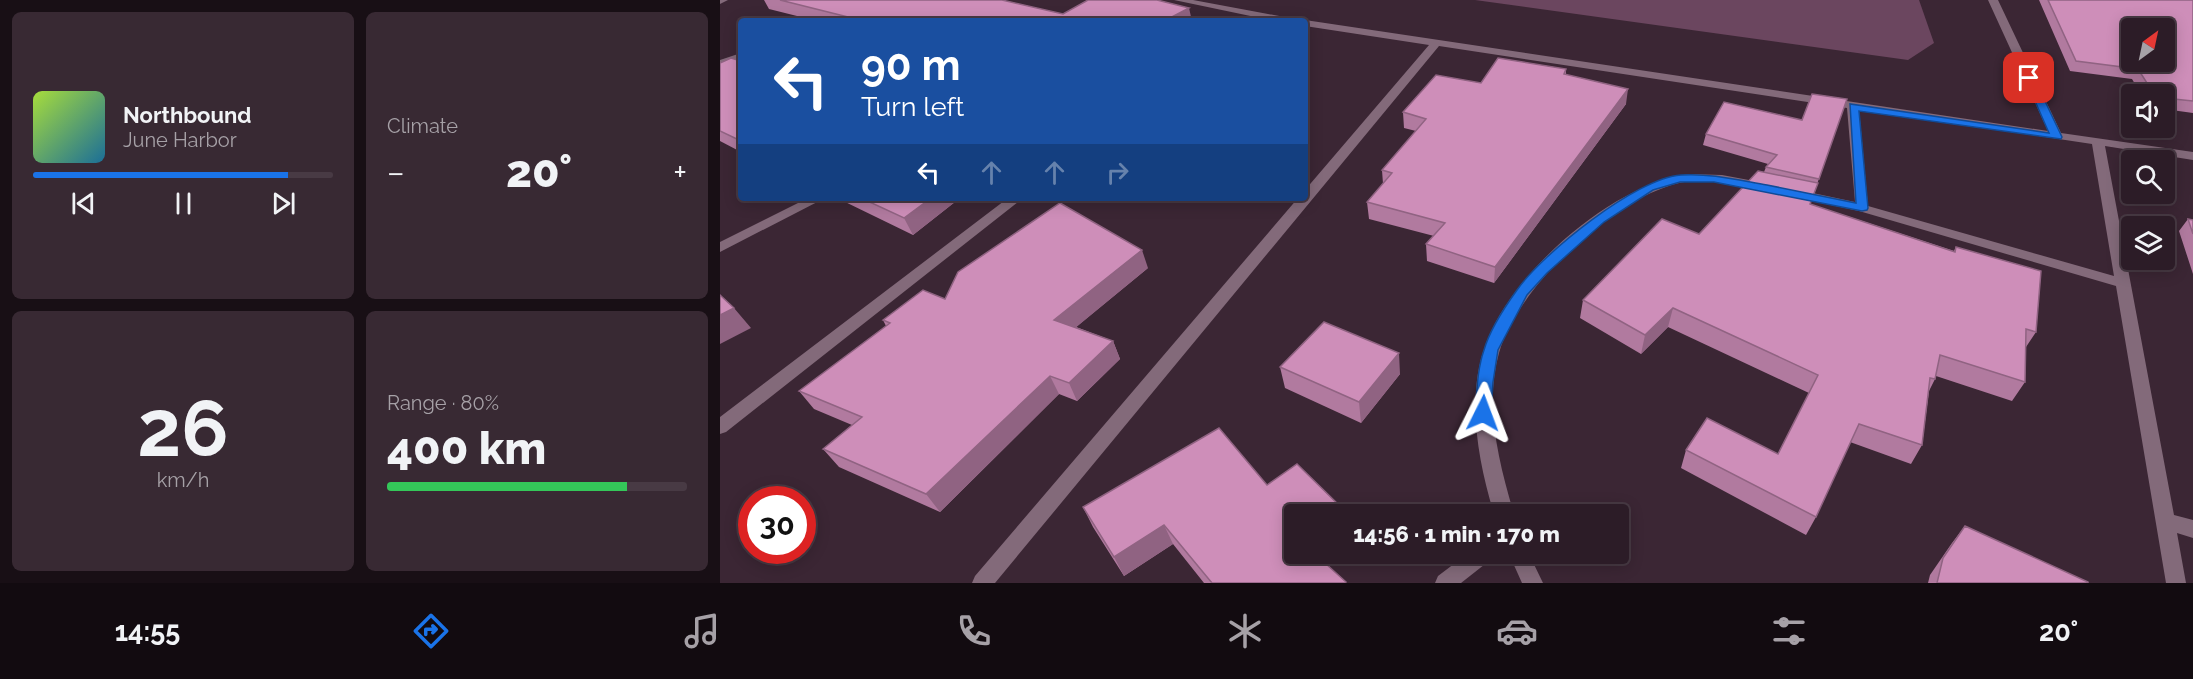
<!DOCTYPE html>
<meta charset="utf-8">
<style>
body{margin:0;font-family:Raleway,sans-serif;background:#382933;color:#f1f3f6;height:100vh;display:flex;flex-direction:column;font-size:22px;white-space:nowrap}
*{box-sizing:border-box;margin:0}
p{font-size:20px;color:#a6a1a7}
.icon{flex:none;width:33px;height:33px;fill:none;stroke:currentColor;stroke-width:2;stroke-linecap:round;stroke-linejoin:round}
.map{position:relative;flex:1;overflow:hidden}
.side{display:flex;flex-direction:column;gap:12px;padding:12px;background:#180f15;width:720px}
.side>*{flex:none}
.hud{position:absolute;left:18px;top:18px;width:570px;height:183px;border-radius:6px;box-shadow:0 3px 15px #0003,0 0 0 2px #483a44;background:#1a4fa0;color:#fff;overflow:hidden}
.needle{width:39px;rotate:33deg}
.tools{position:absolute;left:1401px;top:18px;display:grid;gap:12px}
.tools a{display:grid;place-items:center;width:54px;height:54px;border-radius:6px;background:#2c1c27;box-shadow:0 3px 15px #0003,0 0 0 2px #483a44;font-size:30px}
.speed{position:absolute;left:18px;top:486px;display:flex;gap:12px;font-size:30px;font-weight:700;text-align:center}
.speed>*{display:grid;place-content:center;width:78px;height:78px;border-radius:50%;background:#2c1c27;box-shadow:0 3px 15px #0003,0 0 0 2px #483a44;line-height:1}
.speed .limit{border:9px solid #d22;background:#fff;color:#111}
.pin{position:absolute;display:grid;place-items:center;width:51px;height:51px;color:#fff;margin:-26px;border-radius:12px;box-shadow:0 3px 9px #0006}
.me{position:absolute;width:66px;margin:-33px;rotate:3deg;stroke-linejoin:round;filter:drop-shadow(0 0 4px #0008)}
.turn{display:flex;align-items:center;gap:21px;height:126px;padding:0 24px;font-size:27px}
.turn .icon{width:78px;height:78px;stroke-width:2.5}
.turn b{display:block;font-size:42px;line-height:51px}
.lanes{display:flex;align-items:center;height:57px;padding:0 24px;background:#0003;justify-content:center;gap:30px;direction:ltr}
.lanes .off{opacity:.35}
.big{font-size:45px;font-weight:800;line-height:1.1}
.side .widget{flex:1;display:flex;flex-direction:column;justify-content:center;gap:9px;min-width:0;padding:0 21px;border-radius:9px;background:#382933}
.side .dial{align-items:center;gap:0}
.dial b{font-size:78px;line-height:1}
.song{display:flex;align-items:center;gap:18px}
.cover{width:72px;height:72px;border-radius:9px;background:linear-gradient(135deg,hsl(80 70% 55%),hsl(200 70% 35%))}
.played{height:6px;border-radius:3px;background:linear-gradient(90deg,#1a73e8 85%,#483a44 85%)}
.keys{display:flex;justify-content:space-around;direction:ltr}
.heat{display:flex;justify-content:space-between;align-items:center;font-size:33px;direction:ltr}
.charge{height:9px;border-radius:4px;background:linear-gradient(90deg,#34c759 80%,#483a44 0)}
.side .tiles{flex:1;display:grid;gap:12px;grid-template-columns:repeat(2,1fr)}
.trip{position:absolute;left:564px;top:504px;width:345px;height:60px;border-radius:6px;background:#2c1c27;box-shadow:0 3px 15px #0003,0 0 0 2px #483a44;font-weight:800;line-height:60px;text-align:center}
.tabs{display:flex;height:96px;justify-content:space-around;align-items:center;background:#120b10;color:#a6a1a7}
.tabs .icon{width:42px;height:42px}
.tabs .on{color:#1a73e8}
.tabs b{font-size:27px;color:#f1f3f6}
main{display:flex;flex:1;min-height:0}
.map>svg:first-child{display:block}
.green{fill:#6b465f}
.lines{fill:none;stroke-linecap:round;stroke-linejoin:round}
.street{fill:#836a7a;fill-rule:evenodd}
.wall{fill:#b17a9f}
.shaded-wall{fill:#906382}
.building{fill:#ce8eb9;stroke:#906382;stroke-width:1.5;fill-rule:evenodd}
.route{fill:#1a73e8;stroke:#114b97;stroke-width:1.5}
</style>
<main>
<section class="side">
<div class="tiles">
<div class="widget">
<div class="song"><i class="cover"></i><div><b>Northbound</b><p>June Harbor</p></div></div>
<div class="played"></div>
<div class="keys"><svg class="icon" aria-label="previous" viewBox="0 0 24 24"><path d="M18 5L8 12l10 7zM5 5v14"/></svg><svg class="icon" aria-label="pause" viewBox="0 0 24 24"><path d="M8 5v14M16 5v14"/></svg><svg class="icon" aria-label="next" viewBox="0 0 24 24"><path d="M6 5l10 7-10 7zM19 5v14"/></svg></div>
</div>
<div class="widget"><p>Climate</p>
<div class="heat"><a>−</a><b class="big">20°</b><a>+</a></div>
</div>
<div class="widget dial"><b>26</b><p>km/h</p></div>
<div class="widget"><p>Range · 80%</p><b class="big">400 km</b><div class="charge"></div></div>
</div>
</section>
<div class="map">
<svg width="1473" height="583" viewBox="0 0 1473 583">
<rect width="100%" height="100%" fill="#3b2634"/>
<path class="green" d="M755,0H1199L1214,43L1188,60Z"/>
<g class="lines">
<path class="street" d="M0,0H8L0,4Z
M454,0H473L570,18L575,21H555Z
M1268,0H1278L1341,133L1473,152V160L1385,146L1454,515L1473,520V538L1457,533L1466,583H1446L1396,286L1139,211L1069,196L1068,193L1069,190L1074,189L1135,202L1127,108L719,46L275,583H252L255,576L578,198H585V190L709,45L585,26V21H582L585,20L1328,131ZM1139,109L1372,144L1394,276L1148,206Z
M21,53V60L0,67V60Z
M969,174L1002,175L1050,184L1051,187L1045,191C1018,185 987,176 959,183C892,199 798,286 779,353C764,405 779,463 794,514H774C759,464 747,404 763,352C786,277 891,184 969,174Z
M88,198H105L0,252V242Z
M288,198H303L6,432L0,434V417Z
M747,554H772L769,561L741,583H715L718,576Z
M789,554H809L823,583H802Z"/>
</g>
<path class="wall" d="M44,0H282L343,14L472,21H97L49,9Z
M1319,0H1473V113L1444,109V94H1421L1412,79L1350,71Z
M21,61V152L0,141V63Z
M846,69V74L906,104L774,283L707,261L706,244L714,236L649,219L647,202L663,184L662,170L696,131L684,128L683,112Z
M1127,99L1090,204L1234,251L1236,247L1316,332L1306,347L1305,382L1292,401L1216,376L1215,379L1209,391L1202,445L1191,464L1130,442L1096,517L1086,535L961,468L966,450L1058,454L1089,393L948,327L921,354L860,318L863,300L979,234L1044,172L1046,167L1048,164L983,145L986,134L1082,120Z
M117,198H240L193,235Z
M1468,219L1473,220V274L1459,231Z
M428,268L356,327L393,341L400,359L357,401L339,394L220,512L119,467L103,449L132,425L94,409L79,391L166,326L163,320Z
M560,367L680,374L641,423L565,388Z
M363,507L574,554H601L598,556L626,583H484L453,544L404,576L373,527Z
M1245,526L1368,583H1208L1210,575L1232,543Z"/>
<path class="shaded-wall" d="M469,8L472,21H451L450,18Z
M908,89L906,104L774,283L775,267Z
M211,198H240L193,235L184,218Z
M422,250L428,268L343,338L334,320Z
M14,308L31,328L0,344V315Z
M953,308L948,327L921,354L925,335Z
M393,341L400,359L357,401L349,383Z
M679,353L680,374L641,423L639,402Z
M330,376L339,394L220,512L206,494Z
M444,525L453,544L404,576L394,557Z"/>
<path class="building" d="M60,0H282L343,14L368,0H437L469,8L450,18L467,21H144Z
M1328,0H1473V101L1444,98V94H1434L1418,69L1356,61ZM1412,28H1444V62H1412Z
M11,58L21,61V141L0,131V63Z
M778,58L846,69L844,74L908,89L775,267L706,244L725,223L647,202L672,173L662,170L706,119L683,112L716,75L761,83Z
M1092,94L1127,99L1099,179L1046,167L1057,155L986,134L1004,102L1082,120Z
M1038,171L1098,183L1090,204L1235,252L1236,247L1321,271L1316,332L1306,329L1305,382L1220,355L1215,379L1210,378L1202,445L1139,424L1096,517L966,450L987,418L1058,454L1098,375L953,308L925,335L863,300L942,219L979,234Z
M141,198H211L184,218Z
M340,203L422,250L334,320L393,341L349,383L330,376L206,494L103,449L142,417L79,391L170,323L163,320L203,290L225,299L238,272Z
M1468,219L1473,220V234Z
M0,295L14,308L0,315Z
M604,322L679,353L639,402L560,367Z
M499,428L547,485L577,464L626,512L623,514H574V554H595L626,582L625,583H492L444,525L394,557L363,507Z
M1245,526L1368,582V583H1217L1223,558Z"/>
<path class="route" d="M1309,75L1314,78L1342,137L1341,139L1139,111L1148,208L1147,210L1142,211L994,182H960L933,190L884,222L827,273L807,295L778,350L773,382L771,413L769,417L763,419L758,417L755,413C757,392 757,370 764,350C770,329 784,308 797,290C822,254 916,178 961,175C990,173 1018,180 1047,185C1076,191 1106,197 1136,203L1130,104L1329,133L1305,78Z"/>
</svg>
<div class="tools">
<a><svg class="needle" viewBox="-14 -14 28 28"><path d="M0-13l5 13h-10z" fill="#e53935"/><path d="M0 13l5-13h-10z" fill="#a6a1a7"/></svg></a>
<a><svg class="icon" aria-label="sound" viewBox="0 0 24 24"><path d="M4 9h4l5-4v14l-5-4H4zM17 9q2 3 0 6"/></svg></a>
<a><svg class="icon" aria-label="search" viewBox="0 0 24 24"><circle cx="10" cy="10" r="6"/><path d="M15 15l6 6"/></svg></a>
<a><svg class="icon" aria-label="layers" viewBox="0 0 24 24"><path d="M12 4l9 5-9 5-9-5zM3 14l9 5 9-5"/></svg></a>
</div>
<div class="speed"><div class="limit">30</div></div>
<div class="pin" style="left:1309px;top:78px;background:#d93025"><svg class="icon" aria-label="arrive" viewBox="0 0 24 24"><path d="M6 21V4h12l-3 4 3 4H6"/></svg></div>
<svg class="me" style="left:763px;top:413px" viewBox="-20 -20 40 40"><path d="M0-17L14 15 0 8-14 15z" fill="#1a73e8" stroke="#fff" stroke-width="4"/></svg>
<div class="trip">14:56 · 1 min · 170 m</div>
<div class="hud">
<div class="turn"><svg class="icon" aria-label="left" viewBox="0 0 24 24"><path d="M17 20v-9H6M10 6l-5 5 5 5"/></svg><div><b>90 m</b>Turn left</div></div>
<div class="lanes"><svg class="icon" aria-label="left" viewBox="0 0 24 24"><path d="M17 20v-9H6M10 6l-5 5 5 5"/></svg><svg class="icon off" aria-label="ahead" viewBox="0 0 24 24"><path d="M12 20V5M6 11l6-6 6 6"/></svg><svg class="icon off" aria-label="ahead" viewBox="0 0 24 24"><path d="M12 20V5M6 11l6-6 6 6"/></svg><svg class="icon off" aria-label="right" viewBox="0 0 24 24"><path d="M7 20v-9h11M14 6l5 5-5 5"/></svg></div>
</div>
</div>
</main>
<nav class="tabs">
<b>14:55</b>
<svg class="icon on" aria-label="directions" viewBox="0 0 24 24"><path d="M12 3l9 9-9 9-9-9zM9 14v-3h6M13 9l2 2-2 2"/></svg>
<svg class="icon" aria-label="music" viewBox="0 0 24 24"><path d="M9 18V5l10-2v13"/><circle cx="6" cy="18" r="3"/><circle cx="16" cy="16" r="3"/></svg>
<svg class="icon" aria-label="phone" viewBox="0 0 24 24"><path d="M5 4h4l2 5-3 2q2 4 5 5l2-3 5 2v4C11 20 4 13 5 4z"/></svg>
<svg class="icon" aria-label="climate" viewBox="0 0 24 24"><path d="M12 3v18M4 7l16 10M4 17L20 7"/></svg>
<svg class="icon" aria-label="car" viewBox="0 0 24 24"><path d="M5 17H2v-5l4-1 3-4h7l3 4 3 1v5h-3M9 17h6M6 11h13"/><circle cx="7" cy="17" r="2"/><circle cx="17" cy="17" r="2"/></svg>
<svg class="icon" aria-label="filters" viewBox="0 0 24 24"><path d="M4 7h16M4 17h16"/><circle cx="9" cy="7" r="2"/><circle cx="15" cy="17" r="2"/></svg>
<b>20°</b>
</nav>
